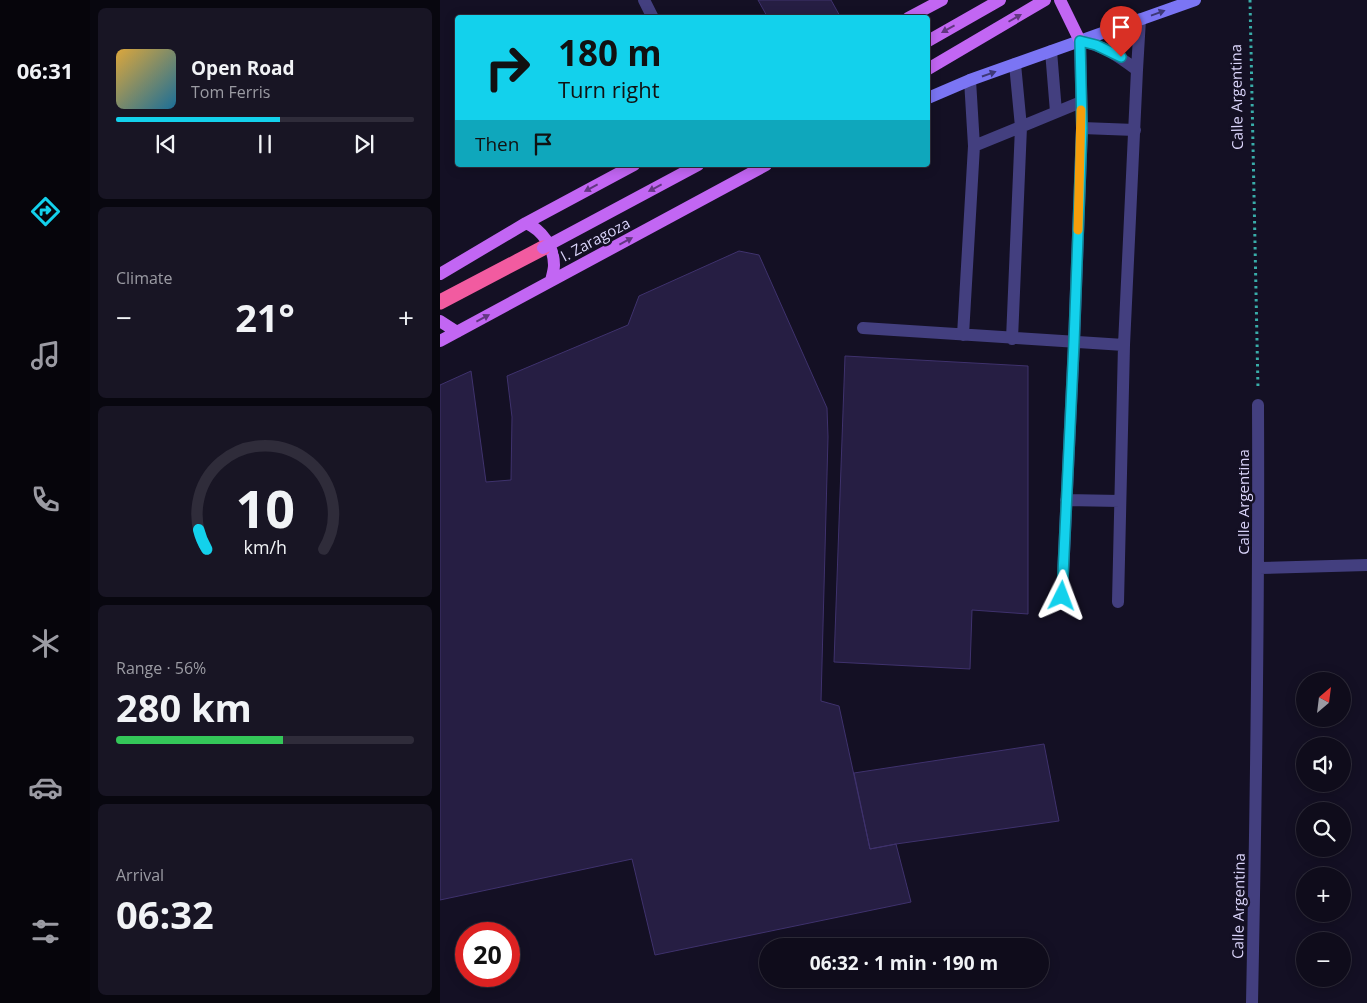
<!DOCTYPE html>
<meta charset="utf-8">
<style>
body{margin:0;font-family:"Open Sans",sans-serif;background:#181524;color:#f1f3f6;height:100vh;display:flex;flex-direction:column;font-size:19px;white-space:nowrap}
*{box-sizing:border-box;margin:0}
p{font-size:16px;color:#9b9ba3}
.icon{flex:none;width:28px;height:28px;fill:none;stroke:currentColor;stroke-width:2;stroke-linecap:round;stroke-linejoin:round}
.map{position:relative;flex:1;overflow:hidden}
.panel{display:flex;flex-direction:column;gap:8px;padding:8px;background:#08070f;width:350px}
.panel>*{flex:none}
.top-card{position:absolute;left:15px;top:15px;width:475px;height:152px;border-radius:5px;box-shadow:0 2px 12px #0003,0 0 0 1px #2f2c3a;background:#13d1ec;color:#111;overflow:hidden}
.needle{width:32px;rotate:28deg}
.controls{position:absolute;left:856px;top:672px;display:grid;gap:10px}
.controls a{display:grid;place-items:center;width:55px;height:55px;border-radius:50%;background:#0f0c1b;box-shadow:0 2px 12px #0003,0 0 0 1px #2f2c3a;font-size:25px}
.speed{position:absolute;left:15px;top:922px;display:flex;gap:10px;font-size:25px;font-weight:700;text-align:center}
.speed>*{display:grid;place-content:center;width:65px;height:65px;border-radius:50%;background:#0f0c1b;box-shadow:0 2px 12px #0003,0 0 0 1px #2f2c3a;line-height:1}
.speed .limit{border:8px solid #d22;background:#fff;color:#111}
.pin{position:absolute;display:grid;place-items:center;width:42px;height:42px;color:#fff;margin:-51px -21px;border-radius:50% 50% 50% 0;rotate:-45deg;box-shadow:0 0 5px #0007}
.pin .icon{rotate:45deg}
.me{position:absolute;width:55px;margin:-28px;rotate:3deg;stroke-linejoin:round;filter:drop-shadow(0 0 4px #0008)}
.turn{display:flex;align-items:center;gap:18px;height:105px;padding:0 20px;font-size:22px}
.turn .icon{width:65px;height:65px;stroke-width:2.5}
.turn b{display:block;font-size:35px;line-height:42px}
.then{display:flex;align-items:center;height:48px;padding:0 20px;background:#0003;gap:10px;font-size:19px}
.big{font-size:38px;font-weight:700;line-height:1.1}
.panel .tile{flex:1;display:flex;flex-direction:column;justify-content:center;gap:8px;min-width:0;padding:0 18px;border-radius:8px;background:#181524}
.panel .dial{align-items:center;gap:0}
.dial svg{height:130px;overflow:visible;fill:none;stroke:#2f2c3a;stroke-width:7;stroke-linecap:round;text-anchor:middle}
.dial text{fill:#f1f3f6;stroke:none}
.song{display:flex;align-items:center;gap:15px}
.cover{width:60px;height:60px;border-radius:8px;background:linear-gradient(135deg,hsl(40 70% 55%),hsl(200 70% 35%))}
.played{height:5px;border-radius:2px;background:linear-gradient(90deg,#13d1ec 55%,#2f2c3a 55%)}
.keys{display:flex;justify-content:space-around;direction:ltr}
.heat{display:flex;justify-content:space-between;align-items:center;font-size:28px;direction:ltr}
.charge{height:8px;border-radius:4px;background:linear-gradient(90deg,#34c759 56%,#2f2c3a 0)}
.trip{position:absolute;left:319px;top:938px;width:290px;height:50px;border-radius:25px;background:#0f0c1b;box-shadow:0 2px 12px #0003,0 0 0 1px #2f2c3a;font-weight:700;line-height:50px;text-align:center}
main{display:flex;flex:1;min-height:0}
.menu{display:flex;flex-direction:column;width:90px;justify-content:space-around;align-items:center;background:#06050b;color:#9b9ba3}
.menu .icon{width:35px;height:35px}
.menu .on{color:#13d1ec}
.menu b{font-size:22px;color:#f1f3f6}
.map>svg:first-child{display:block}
.building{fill:#261e43;stroke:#3f326d}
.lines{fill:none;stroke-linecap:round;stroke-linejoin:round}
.path{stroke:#39ada9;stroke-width:3;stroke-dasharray:2.5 4;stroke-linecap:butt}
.lane{stroke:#433f7f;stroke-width:12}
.street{stroke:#433f7f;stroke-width:12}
.secondary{stroke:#7b75f4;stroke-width:12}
.primary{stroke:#c266f3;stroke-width:12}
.highway{stroke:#f25ba0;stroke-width:15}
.primary-bridge{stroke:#c266f3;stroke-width:12}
.oneway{fill:#3d3877}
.oneway2{fill:#623781}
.route-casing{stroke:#0c8899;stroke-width:12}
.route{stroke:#13d1ec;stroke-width:9}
.slow{stroke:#f59e0b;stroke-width:9}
.labels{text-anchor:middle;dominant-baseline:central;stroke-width:5;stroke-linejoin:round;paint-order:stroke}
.street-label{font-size:15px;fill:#dcd6fc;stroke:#141024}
</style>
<main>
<nav class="menu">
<b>06:31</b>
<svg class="icon on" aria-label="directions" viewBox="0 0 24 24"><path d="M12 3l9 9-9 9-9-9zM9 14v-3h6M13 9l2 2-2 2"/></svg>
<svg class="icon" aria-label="music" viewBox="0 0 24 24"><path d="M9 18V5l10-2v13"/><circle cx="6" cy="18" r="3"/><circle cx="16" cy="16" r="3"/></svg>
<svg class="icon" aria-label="phone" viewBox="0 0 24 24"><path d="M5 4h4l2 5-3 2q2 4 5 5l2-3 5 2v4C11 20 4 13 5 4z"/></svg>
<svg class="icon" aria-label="climate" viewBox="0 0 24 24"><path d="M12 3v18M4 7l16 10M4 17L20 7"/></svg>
<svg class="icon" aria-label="car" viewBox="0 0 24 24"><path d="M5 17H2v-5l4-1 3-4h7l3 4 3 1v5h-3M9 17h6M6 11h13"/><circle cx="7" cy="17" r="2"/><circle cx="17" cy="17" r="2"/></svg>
<svg class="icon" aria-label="filters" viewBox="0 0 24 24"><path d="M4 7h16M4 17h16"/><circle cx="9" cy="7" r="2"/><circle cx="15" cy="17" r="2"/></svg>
</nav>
<section class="panel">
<div class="tile">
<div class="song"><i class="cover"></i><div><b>Open Road</b><p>Tom Ferris</p></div></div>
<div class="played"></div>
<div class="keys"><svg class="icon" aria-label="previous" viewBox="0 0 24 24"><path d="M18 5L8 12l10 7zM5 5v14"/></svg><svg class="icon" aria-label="pause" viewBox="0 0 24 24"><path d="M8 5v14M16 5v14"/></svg><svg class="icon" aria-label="next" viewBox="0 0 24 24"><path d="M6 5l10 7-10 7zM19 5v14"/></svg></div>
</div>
<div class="tile"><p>Climate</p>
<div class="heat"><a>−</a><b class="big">21°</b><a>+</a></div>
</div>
<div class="tile dial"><svg viewBox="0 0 100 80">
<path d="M14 69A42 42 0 1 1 86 69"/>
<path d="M14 69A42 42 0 0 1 9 57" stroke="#13d1ec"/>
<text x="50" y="56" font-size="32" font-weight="700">10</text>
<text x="50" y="72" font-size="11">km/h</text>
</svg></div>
<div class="tile"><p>Range · 56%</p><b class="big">280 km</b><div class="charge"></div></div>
<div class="tile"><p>Arrival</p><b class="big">06:32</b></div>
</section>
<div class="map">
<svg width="927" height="1003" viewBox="0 0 927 1003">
<rect width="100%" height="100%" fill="#141024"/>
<path class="building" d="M318,0H391L401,18H328Z
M299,251L319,255L387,408L388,437L381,701L399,706L430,849L456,844L471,902L215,955L192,859L0,900V385L31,371L46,482L71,480L72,417L67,376L188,325L199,296Z
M405,356L588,366V614L532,610L530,669L394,662Z
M604,744L619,821L456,844L430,849L414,773Z"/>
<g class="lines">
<path class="path" d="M810,0L818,389"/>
<path class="lane" d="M204,0L213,18
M611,51L616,112
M530,80L534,146
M642,128L695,130
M423,328L684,345
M523,335L534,146L641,102
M572,339L581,127L575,64
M626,500L680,501
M622,596L634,343L642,128L640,41C664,46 677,55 697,70
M678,602L684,345L697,70L700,19"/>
<path class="street" d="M819,568L927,565
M812,1003C816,804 819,604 818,405"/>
<path class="secondary" d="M488,98L530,80L755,0"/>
<path class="primary" d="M620,0L640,41
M468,18L502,0
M488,41L560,0
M488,69L605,0
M86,223C102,230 114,247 114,265C114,270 112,276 111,281
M0,274L86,223L194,165
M0,321L17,332
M0,341L326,165"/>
<path class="highway" d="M0,302L103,248"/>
<path class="primary-bridge" d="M103,248L258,165"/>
</g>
<defs><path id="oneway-solid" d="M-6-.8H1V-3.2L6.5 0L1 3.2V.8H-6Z" transform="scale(1.25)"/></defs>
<g class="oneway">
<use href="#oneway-solid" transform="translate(718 13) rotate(-20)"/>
<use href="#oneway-solid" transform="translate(549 74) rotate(-19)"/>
</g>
<g class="oneway2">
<use href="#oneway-solid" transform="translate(575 18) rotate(-30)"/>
<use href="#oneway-solid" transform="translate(508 29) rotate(151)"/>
<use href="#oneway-solid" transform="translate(151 188) rotate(152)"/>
<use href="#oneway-solid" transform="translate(215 188) rotate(152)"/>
<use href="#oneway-solid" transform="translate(186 241) rotate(-28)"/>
<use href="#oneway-solid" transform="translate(43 318) rotate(-28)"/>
</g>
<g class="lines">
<defs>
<path id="route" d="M622,596L634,342L642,128L640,41L656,45L681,57"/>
</defs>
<use href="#route" class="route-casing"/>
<use href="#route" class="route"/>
<path class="slow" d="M638,230L641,110"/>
</g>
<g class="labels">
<g class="street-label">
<text transform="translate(796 97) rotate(-91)">Calle Argentina</text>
<text transform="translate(155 239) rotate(-28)">I. Zaragoza</text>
<text transform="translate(803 502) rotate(-90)">Calle Argentina</text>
<text transform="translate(798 906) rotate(-89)">Calle Argentina</text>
</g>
</g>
</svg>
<div class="controls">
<a><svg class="needle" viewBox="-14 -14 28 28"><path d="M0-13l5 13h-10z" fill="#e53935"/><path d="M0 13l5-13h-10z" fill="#9b9ba3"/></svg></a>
<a><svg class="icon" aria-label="sound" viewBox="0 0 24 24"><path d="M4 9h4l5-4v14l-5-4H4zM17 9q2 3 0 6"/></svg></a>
<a><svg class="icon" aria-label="search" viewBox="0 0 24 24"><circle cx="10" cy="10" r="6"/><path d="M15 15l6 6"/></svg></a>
<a>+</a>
<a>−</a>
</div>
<div class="speed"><div class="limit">20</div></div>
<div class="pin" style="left:681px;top:57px;background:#d93025"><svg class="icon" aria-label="arrive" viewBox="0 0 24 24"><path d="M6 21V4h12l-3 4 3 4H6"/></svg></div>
<svg class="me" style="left:622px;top:596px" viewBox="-20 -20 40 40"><path d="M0-17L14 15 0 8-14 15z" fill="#13d1ec" stroke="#fff" stroke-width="4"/></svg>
<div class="trip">06:32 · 1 min · 190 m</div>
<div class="top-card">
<div class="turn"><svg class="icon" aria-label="right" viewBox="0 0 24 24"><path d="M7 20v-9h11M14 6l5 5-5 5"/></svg><div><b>180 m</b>Turn right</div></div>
<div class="then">Then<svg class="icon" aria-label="arrive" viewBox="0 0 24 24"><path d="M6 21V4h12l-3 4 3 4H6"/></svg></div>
</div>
</div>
</main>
